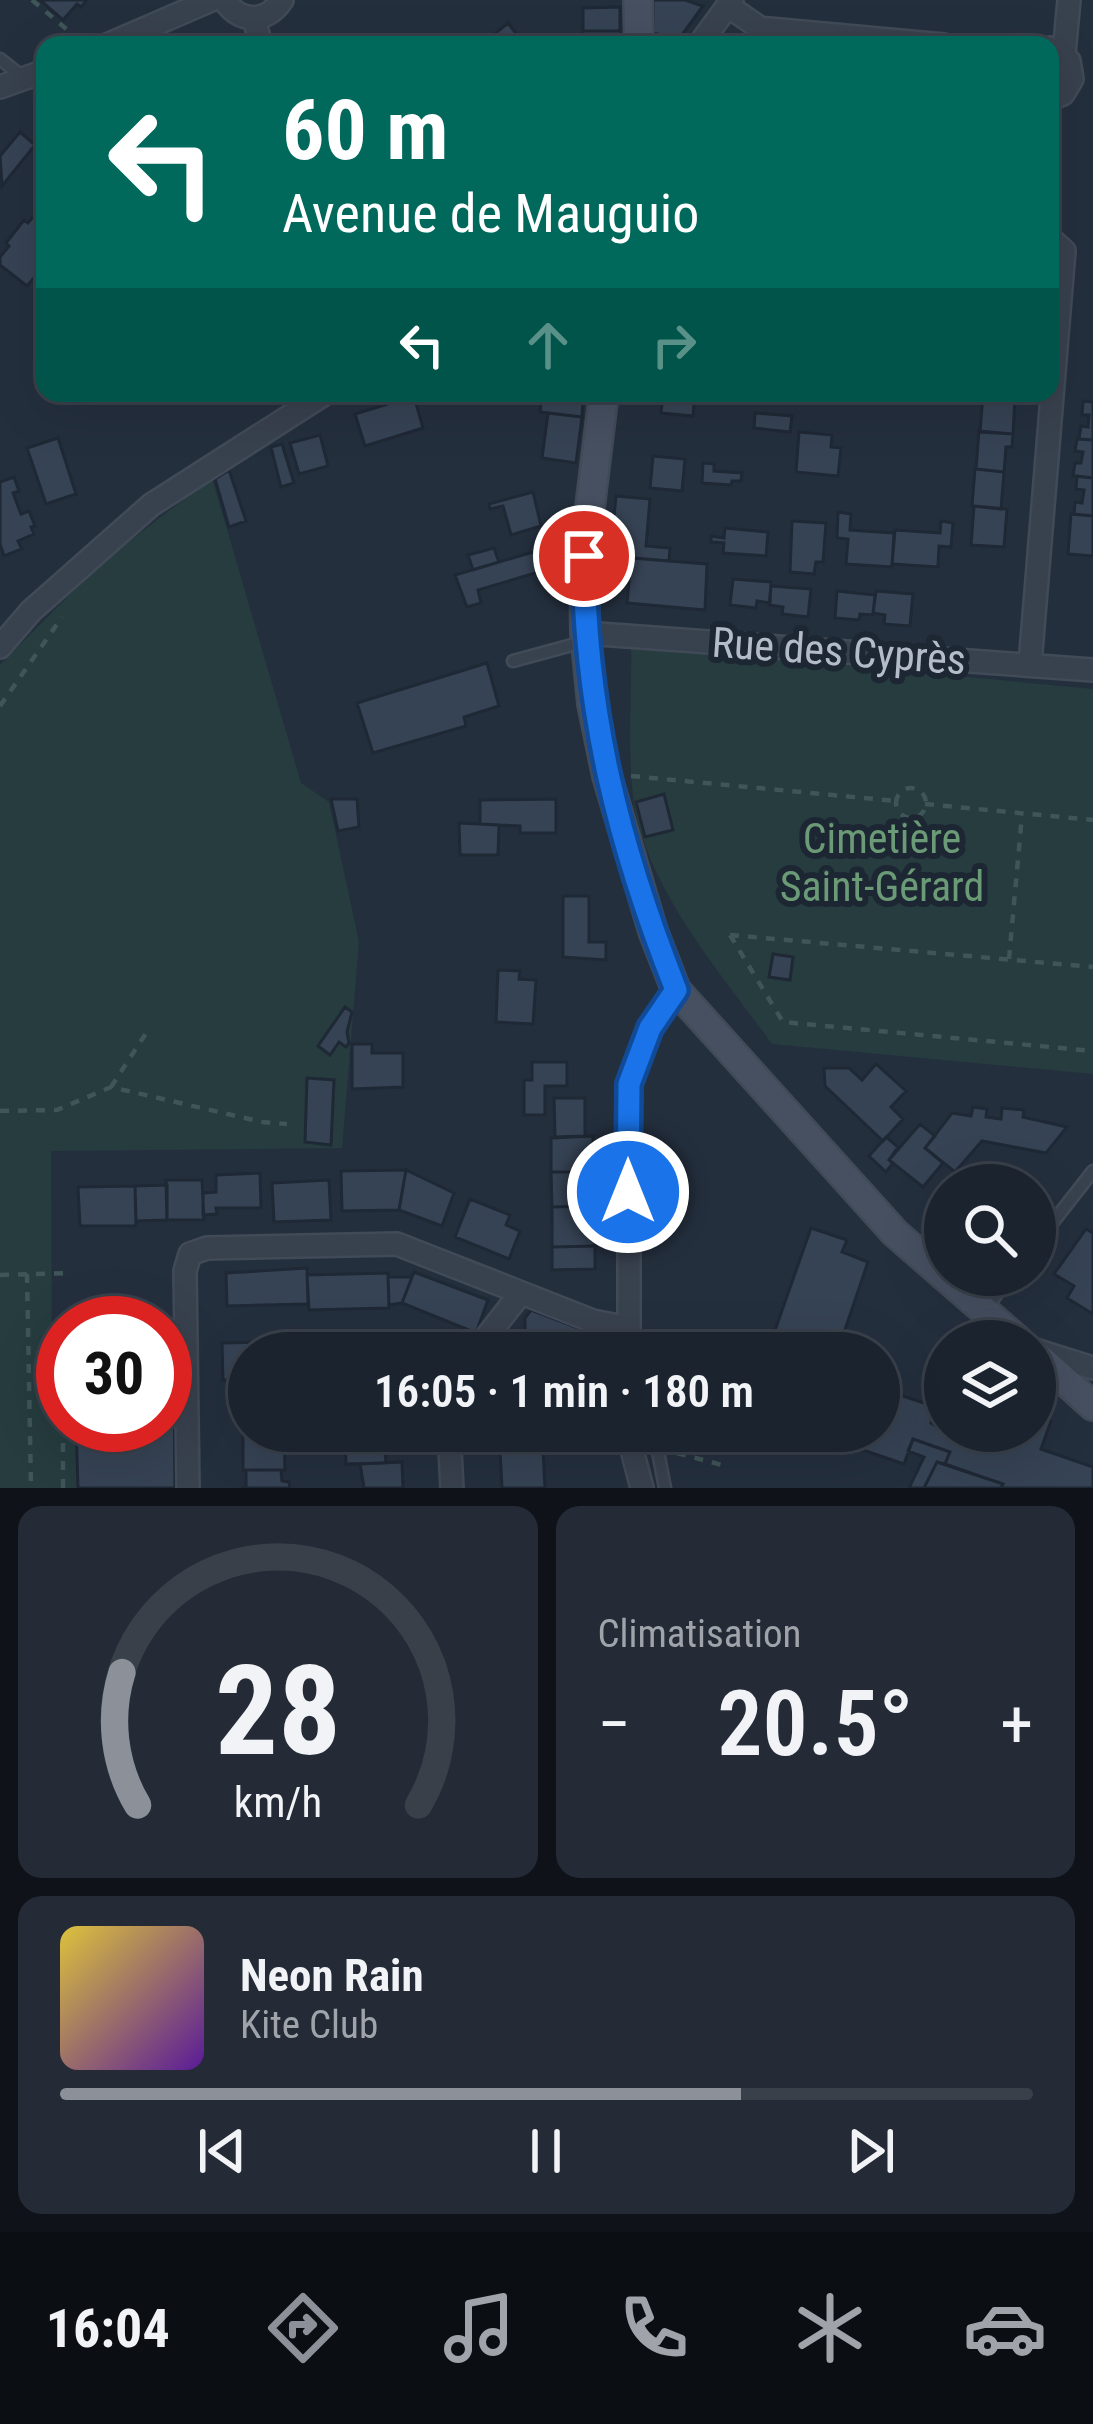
<!DOCTYPE html>
<html lang="fr">
<meta charset="utf-8">
<style>
body{margin:0;font-family:"Roboto Condensed",sans-serif;background:#242b36;color:#f1f3f6;height:100vh;display:flex;flex-direction:column;font-size:45px;white-space:nowrap}
*{box-sizing:border-box;margin:0}
p{font-size:39px;color:#a0a4aa}
.icon{flex:none;width:66px;height:66px;fill:none;stroke:currentColor;stroke-width:2;stroke-linecap:round;stroke-linejoin:round}
.map{position:relative;height:1488px;overflow:hidden}
.drawer{display:flex;flex-direction:column;gap:18px;padding:18px;background:#0f1319;flex:1}
.drawer>*{flex:none}
.guide{position:absolute;left:36px;top:36px;width:1023px;height:366px;border-radius:24px;box-shadow:0 12px 48px #0002,0 0 0 3px #39404a;background:#00695c;color:#fff;overflow:hidden}
.controls{position:absolute;left:924px;top:1164px;display:grid;gap:24px}
.controls a{display:grid;place-items:center;width:132px;height:132px;border-radius:50%;background:#1b232e;box-shadow:0 12px 48px #0002,0 0 0 3px #39404a;font-size:60px}
.speed{position:absolute;left:36px;top:1296px;display:flex;gap:24px;font-size:60px;font-weight:700;text-align:center}
.speed>*{display:grid;place-content:center;width:156px;height:156px;border-radius:50%;background:#1b232e;box-shadow:0 12px 48px #0002,0 0 0 3px #39404a;line-height:1}
.speed .limit{border:18px solid #d22;background:#fff;color:#111}
.pin{position:absolute;display:grid;place-items:center;width:102px;height:102px;color:#fff;margin:-51px;border:6px solid #fff;border-radius:50%;box-shadow:0 3px 12px #0007}
.me{position:absolute;width:132px;margin:-66px;rotate:0deg;stroke-linejoin:round;filter:drop-shadow(0 0 9px #0008)}
.turn{display:flex;align-items:center;gap:42px;height:252px;padding:0 48px;font-size:54px}
.turn .icon{width:156px;height:156px;stroke-width:2.5}
.turn b{display:block;font-size:84px;line-height:102px}
.lanes{display:flex;align-items:center;height:114px;padding:0 48px;background:#0003;justify-content:center;gap:60px;direction:ltr}
.lanes .off{opacity:.35}
.big{font-size:90px;font-weight:600;line-height:1.1}
.drawer .widget{flex:1;display:flex;flex-direction:column;justify-content:center;gap:18px;min-width:0;padding:0 42px;border-radius:24px;background:#242b36}
.drawer .dial{align-items:center;gap:0}
.dial svg{height:312px;overflow:visible;fill:none;stroke:#39404a;stroke-width:7;stroke-linecap:round;text-anchor:middle}
.dial text{fill:#f1f3f6;stroke:none}
.song{display:flex;align-items:center;gap:36px}
.cover{width:144px;height:144px;border-radius:18px;background:linear-gradient(135deg,hsl(50 70% 55%),hsl(270 70% 35%))}
.played{height:12px;border-radius:6px;background:linear-gradient(90deg,#8c9099 70%,#39404a 70%)}
.keys{display:flex;justify-content:space-around;direction:ltr}
.heat{display:flex;justify-content:space-between;align-items:center;font-size:66px;direction:ltr}
.drawer .tiles{flex:1;display:grid;gap:18px;grid-template-columns:1fr 1fr}
.widget:last-child{grid-column:span 2}
.trip{position:absolute;left:228px;top:1332px;width:672px;height:120px;border-radius:60px;background:#1b232e;box-shadow:0 12px 48px #0002,0 0 0 3px #39404a;font-weight:600;line-height:120px;text-align:center}
.dock{display:flex;height:192px;justify-content:space-around;align-items:center;background:#0b0e12;color:#a0a4aa}
.dock .icon{width:84px;height:84px}
.dock .current{color:#8c9099}
.dock b{font-size:54px;color:#f1f3f6}
.map>svg:first-child{display:block}
.green{fill:#263c3f}
.building{fill:#364354;stroke:#1f2835;stroke-width:3}
.lines{fill:none;stroke-linecap:round;stroke-linejoin:round}
.lane-casing{stroke:#414a57;stroke-width:15}
.street-casing{stroke:#414a57;stroke-width:26}
.secondary-casing{stroke:#414a57;stroke-width:32}
.path{stroke:#3f5557;stroke-width:4.5;stroke-dasharray:9 9;stroke-linecap:butt}
.lane{stroke:#38414e;stroke-width:10}
.street{stroke:#38414e;stroke-width:21}
.secondary{stroke:#465061;stroke-width:27}
.route-casing{stroke:#114b97;stroke-width:30}
.route{stroke:#1a73e8;stroke-width:21}
.labels{text-anchor:middle;dominant-baseline:central;stroke-width:12;stroke-linejoin:round;paint-order:stroke}
.street-label{font-size:42px;fill:#b4bcc9;stroke:#1d2633}
.park-label{font-size:42px;fill:#6b9a76;stroke:#1d2633}
</style>
<div class="map">
<svg width="1093" height="1488" viewBox="0 0 1093 1488">
<rect width="100%" height="100%" fill="#242f3e"/>
<path class="green" d="M212,478L301,783L329,802L359,942L342,1148L51,1151L52,1371L63,1372V1425H165L174,1371L175,1488H0V665L102,562Z
M631,645L1093,689V1074L772,1044C722,975 648,890 634,804C627,755 632,695 631,645Z"/>
<path class="building" d="M40,0H87L81,7L77,4L63,20Z
M653,0H685L703,6L679,39L653,33Z
M620,7V31H583V8Z
M508,23L525,45H481Z
M583,31H620L621,45H583Z
M20,132L35,145L2,186L0,156Z
M45,202V265L27,286L0,265V257L9,246L6,243L24,220L28,223Z
M542,393L583,398L582,417L540,412Z
M663,393H695L693,416L661,413Z
M983,394L1015,397L1013,434L980,432Z
M414,396L423,428L365,446L355,414Z
M1083,401L1093,402V440L1079,439L1081,426L1088,427L1089,415H1082Z
M548,413L582,417L576,463L542,458Z
M755,413L792,416L790,432L754,428Z
M979,431L1013,434L1012,447H1006L1004,472L976,469Z
M799,432L832,435L831,447L841,448L838,476L796,472Z
M320,435L328,466L299,474L290,443Z
M58,438L76,494L46,504L27,448Z
M1077,439L1093,440V478L1073,476L1075,463H1081L1083,452L1075,451Z
M282,444L294,483L281,487L271,447Z
M653,456L685,459L682,491L650,488Z
M703,463L714,464V471L742,473L741,481H732L731,485L702,483Z
M975,469L1004,472L1001,509L972,506Z
M229,470L246,521L229,527L215,479Z
M1077,476L1093,478V516L1074,514L1075,502L1082,503L1084,490L1076,489Z
M14,477L19,491L13,493L21,514L29,511L35,526L31,527L34,534L18,541L22,549L4,556L0,544V482Z
M533,492L541,526L511,535L503,506L490,509L489,504Z
M616,496L650,499L646,546L670,548L669,561L610,556Z
M974,506L1007,509L1004,547L971,545Z
M838,512L851,514L850,530L894,533L892,567L846,564L848,539L837,538Z
M1071,514L1093,516V556L1068,554Z
M792,521L826,523L823,562H816L814,574L790,572Z
M941,521L953,523L951,547L939,546L938,567L892,564L895,530L940,533Z
M725,528L768,532L766,556L723,553L724,543L711,542V536L724,538Z
M567,542L566,564L478,590L481,603L467,607L455,575Z
M494,548L499,562L473,570L468,555Z
M631,558L707,564L705,610L627,603Z
M733,579L771,582L770,603L757,601L756,608L730,605Z
M771,586L811,589L808,617L782,614L783,607L769,605Z
M837,591L875,595L873,615L860,614L859,620L835,618Z
M876,591L913,594L910,626L884,624L885,615L873,613Z
M487,663L499,706L464,717L466,726L373,753L357,703Z
M664,794L673,830L645,837L636,802Z
M331,799H357L359,827L338,831Z
M556,799V833H520V826L480,824V800Z
M459,823L499,825L498,855H460Z
M563,896H589V942H606V960L563,957Z
M773,954L793,957L790,980L769,977Z
M498,970L520,971L519,979L536,980L533,1024L496,1022Z
M345,1007L352,1012L347,1032L349,1043L346,1047L339,1042L330,1055L318,1046Z
M352,1044H372V1053H403V1087L352,1089Z
M532,1062H567V1086H545V1115H524V1080H532Z
M876,1064L906,1091L891,1107L903,1119L883,1141L825,1086L824,1068H849L862,1080Z
M307,1078L334,1080L331,1145L305,1142Z
M554,1098H585V1136L555,1137Z
M973,1107L987,1109L986,1117L1001,1119L1002,1108L1024,1110L1023,1117L1067,1127L1046,1153L982,1141L955,1172L925,1148L952,1113L971,1116Z
M920,1124L935,1136L925,1148L943,1163L923,1187L889,1160Z
M593,1136V1172H551V1138Z
M886,1137L898,1147L889,1160L893,1163L886,1172L869,1156Z
M406,1170L399,1210L342,1211L341,1171Z
M406,1170L454,1193L442,1226L399,1210Z
M551,1172H593L594,1206L552,1207Z
M260,1173L261,1208H216L217,1214L203,1215V1193L216,1192V1175Z
M166,1180H202L204,1220H167Z
M329,1180L331,1220L274,1222L272,1183Z
M167,1185V1220L136,1221L135,1186Z
M135,1186L136,1226H80L78,1187Z
M470,1199L510,1215L506,1225L520,1231L509,1259L455,1237Z
M594,1206L595,1246L552,1247V1207Z
M811,1228L847,1240L842,1252L868,1262L837,1353H767Z
M1086,1229L1093,1233V1314L1067,1298L1074,1286L1054,1274Z
M595,1246V1269L552,1270V1247Z
M307,1268L308,1304L227,1306L226,1273Z
M414,1272L488,1300L476,1333L402,1303Z
M388,1273L389,1308L309,1310L307,1275Z
M388,1277H412L402,1303L389,1305Z
M531,1310L581,1329V1353H525V1318Z
M261,1342V1353H249V1380H223L222,1343Z
M165,1371H174L175,1488H78L76,1425H165Z
M234,1380H249V1417L234,1418Z
M879,1388L936,1407L931,1423L945,1431H1035V1407L1051,1421L1041,1449L1093,1467V1488H1001L1003,1484L945,1464L950,1452L913,1439L904,1464L807,1431H879Z
M345,1431H394L395,1448L385,1449L386,1463L346,1464Z
M505,1431H556L557,1447L506,1450Z
M275,1432H284L285,1470H243V1433Z
M913,1439L950,1452L945,1464L937,1462L924,1488H909L924,1457L908,1451Z
M543,1448L545,1488H502L500,1451Z
M402,1462L403,1488H364L360,1464Z
M937,1462L1003,1484L1001,1488H924Z
M246,1470H281L282,1481L289,1482L290,1488H242L246,1486Z"/>
<g class="lines">
<defs>
<path id="lane" d="M0,59L24,78
M513,661L583,642
M1035,1245L1093,1171
M985,1309L1012,1275
M654,1431L665,1488"/>
<path id="street" d="M224,0C240,23 266,24 282,0
M728,6L760,28L944,45
M254,19L261,45
M107,45L211,0
M699,45L732,0
M1050,48L1069,61L1072,79L1063,94L1050,99
M1064,54L1069,0
M0,87L45,71
M585,633L1093,670
M0,647L31,611L151,505L326,393
M1030,664L1064,251L1050,238
M1035,1350L1093,1368
M474,1353L520,1294
M629,1353V1084L650,1028L676,990
M449,1431L452,1488
M632,1431L633,1454L642,1488
M188,1488L185,1271L190,1254L207,1248L397,1244L593,1321L628,1328"/>
<path id="secondary" d="M638,0L639,45
M604,393L584,556L585,633L592,704L607,776L653,931L676,990L895,1233L1019,1341
M1035,1354L1093,1406"/>
</defs>
<use href="#lane" class="lane-casing"/>
<use href="#street" class="street-casing"/>
<use href="#secondary" class="secondary-casing"/>
<path class="path" d="M32,0L83,43
M0,706L62,617
M631,776L896,801
M896 803a15 15 0 1 1 30 0a15 15 0 1 1-30 0Z
M925,804L1093,820
M730,935L783,1022L1093,1051
M730,935L1093,967
M1009,959L1022,815
M111,1087L150,1027
M0,1111L57,1110L111,1087L262,1122L287,1124
M27,1274L31,1488
M0,1275L70,1273
M677,1453L722,1465
M63,1488V1370"/>
<use href="#lane" class="lane"/>
<use href="#street" class="street"/>
<use href="#secondary" class="secondary"/>
</g>
<g class="lines">
<defs>
<path id="route" d="M584,556C585,713 619,846 676,990L650,1028L629,1084L628,1192"/>
</defs>
<use href="#route" class="route-casing"/>
<use href="#route" class="route"/>
</g>
<g class="labels">
<g class="street-label">
<text transform="translate(839 651) rotate(4)">Rue des Cyprès</text>
</g>
<g class="park-label">
<text x="882" y="838">Cimetière<tspan x="882" dy="48">Saint-Gérard</tspan></text>
</g>
</g>
</svg>
<div class="controls">
<a><svg class="icon" aria-label="search" viewBox="0 0 24 24"><circle cx="10" cy="10" r="6"/><path d="M15 15l6 6"/></svg></a>
<a><svg class="icon" aria-label="layers" viewBox="0 0 24 24"><path d="M12 4l9 5-9 5-9-5zM3 14l9 5 9-5"/></svg></a>
</div>
<div class="speed"><div class="limit">30</div></div>
<div class="pin" style="left:584px;top:556px;background:#d93025"><svg class="icon" aria-label="arrive" viewBox="0 0 24 24"><path d="M6 21V4h12l-3 4 3 4H6"/></svg></div>
<svg class="me" style="left:628px;top:1192px" viewBox="-20 -20 40 40"><circle r="17" fill="#1a73e8" stroke="#fff" stroke-width="3"/><path d="M0-11L8 9 0 5-8 9z" fill="#fff"/></svg>
<div class="trip">16:05 · 1 min · 180 m</div>
<div class="guide">
<div class="turn"><svg class="icon" aria-label="left" viewBox="0 0 24 24"><path d="M17 20v-9H6M10 6l-5 5 5 5"/></svg><div><b>60 m</b>Avenue de Mauguio</div></div>
<div class="lanes"><svg class="icon" aria-label="left" viewBox="0 0 24 24"><path d="M17 20v-9H6M10 6l-5 5 5 5"/></svg><svg class="icon off" aria-label="ahead" viewBox="0 0 24 24"><path d="M12 20V5M6 11l6-6 6 6"/></svg><svg class="icon off" aria-label="right" viewBox="0 0 24 24"><path d="M7 20v-9h11M14 6l5 5-5 5"/></svg></div>
</div>
</div>
<section class="drawer">
<div class="tiles">
<div class="widget dial"><svg viewBox="0 0 100 80">
<path d="M14 69A42 42 0 1 1 86 69"/>
<path d="M14 69A42 42 0 0 1 10 35" stroke="#8c9099"/>
<text x="50" y="56" font-size="32" font-weight="700">28</text>
<text x="50" y="72" font-size="11">km/h</text>
</svg></div>
<div class="widget"><p>Climatisation</p>
<div class="heat"><a>−</a><b class="big">20.5°</b><a>+</a></div>
</div>
<div class="widget">
<div class="song"><i class="cover"></i><div><b>Neon Rain</b><p>Kite Club</p></div></div>
<div class="played"></div>
<div class="keys"><svg class="icon" aria-label="previous" viewBox="0 0 24 24"><path d="M18 5L8 12l10 7zM5 5v14"/></svg><svg class="icon" aria-label="pause" viewBox="0 0 24 24"><path d="M8 5v14M16 5v14"/></svg><svg class="icon" aria-label="next" viewBox="0 0 24 24"><path d="M6 5l10 7-10 7zM19 5v14"/></svg></div>
</div>
</div>
</section>
<nav class="dock">
<b>16:04</b>
<svg class="icon current" aria-label="directions" viewBox="0 0 24 24"><path d="M12 3l9 9-9 9-9-9zM9 14v-3h6M13 9l2 2-2 2"/></svg>
<svg class="icon" aria-label="music" viewBox="0 0 24 24"><path d="M9 18V5l10-2v13"/><circle cx="6" cy="18" r="3"/><circle cx="16" cy="16" r="3"/></svg>
<svg class="icon" aria-label="phone" viewBox="0 0 24 24"><path d="M5 4h4l2 5-3 2q2 4 5 5l2-3 5 2v4C11 20 4 13 5 4z"/></svg>
<svg class="icon" aria-label="climate" viewBox="0 0 24 24"><path d="M12 3v18M4 7l16 10M4 17L20 7"/></svg>
<svg class="icon" aria-label="car" viewBox="0 0 24 24"><path d="M5 17H2v-5l4-1 3-4h7l3 4 3 1v5h-3M9 17h6M6 11h13"/><circle cx="7" cy="17" r="2"/><circle cx="17" cy="17" r="2"/></svg>
</nav>
